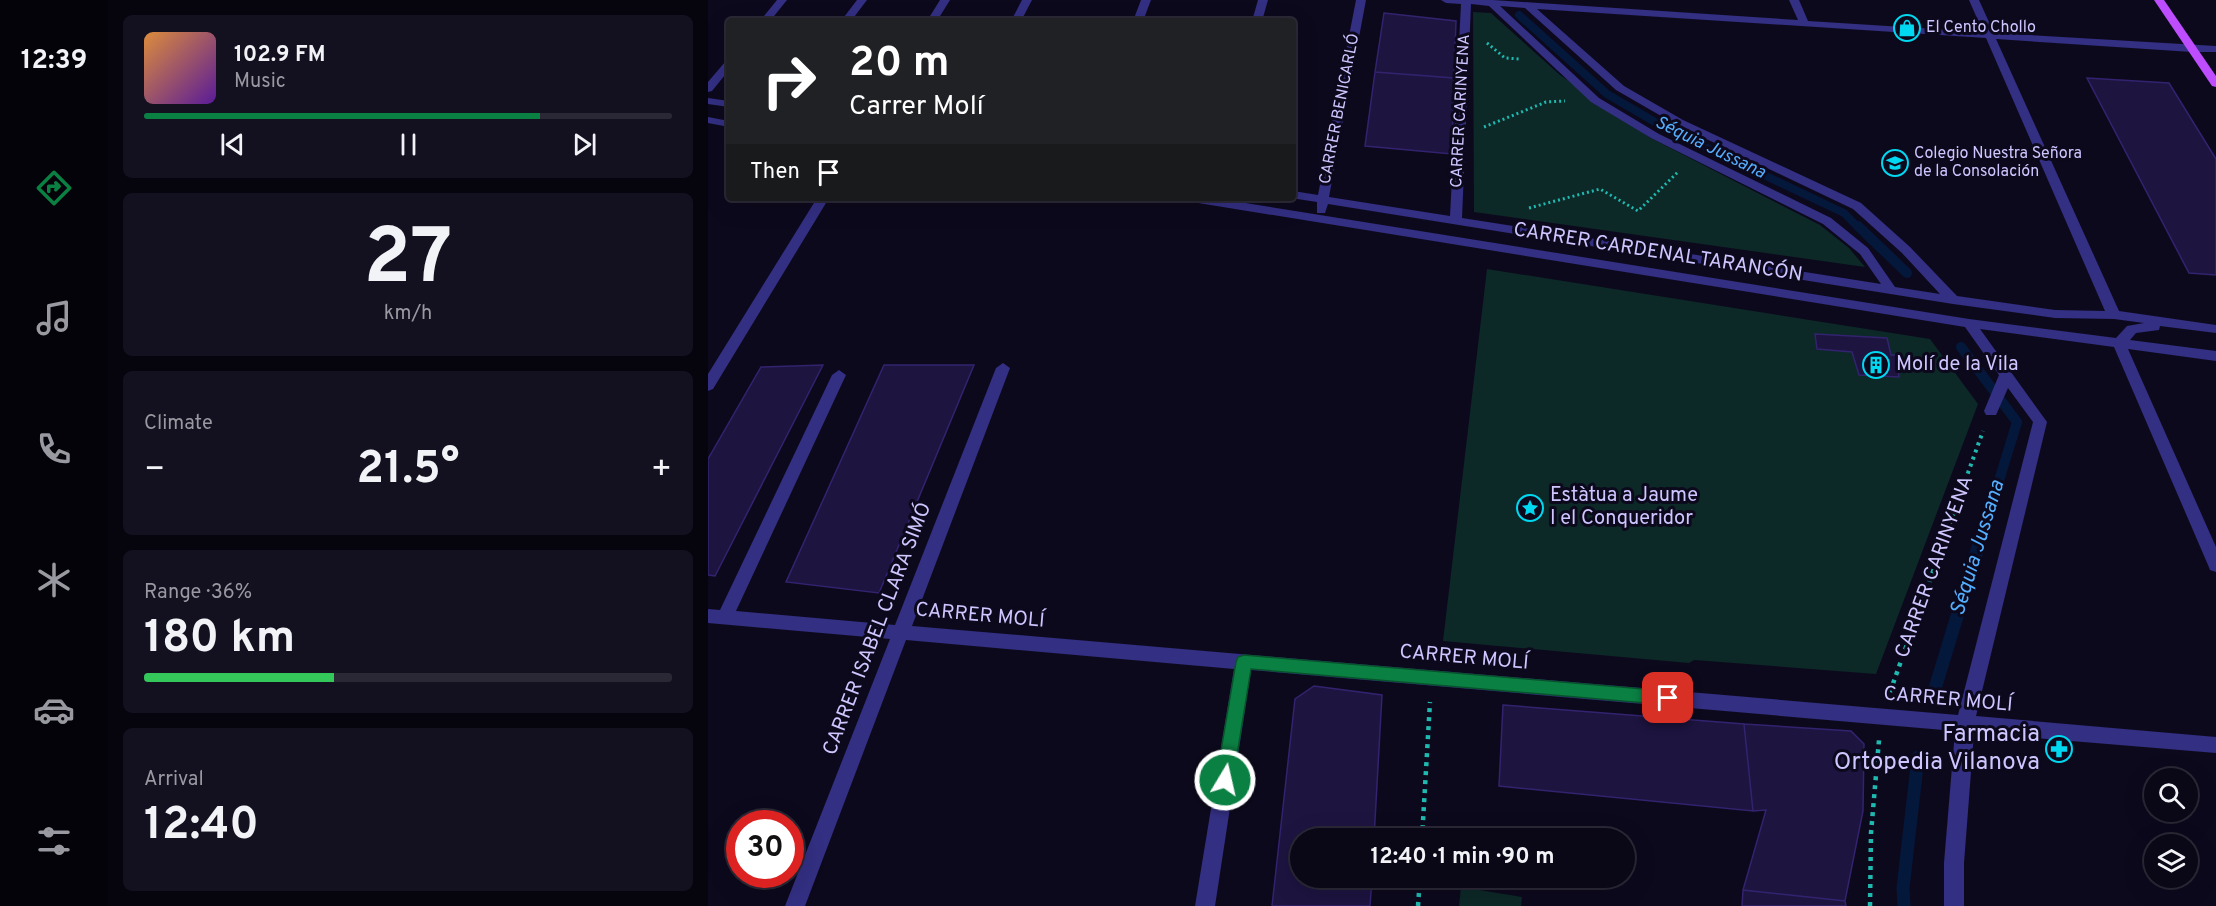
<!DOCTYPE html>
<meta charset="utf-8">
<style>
body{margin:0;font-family:Overpass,sans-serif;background:#13101f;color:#f1f3f6;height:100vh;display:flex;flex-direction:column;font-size:22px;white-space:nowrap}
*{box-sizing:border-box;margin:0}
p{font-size:20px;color:#9999a1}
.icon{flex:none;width:33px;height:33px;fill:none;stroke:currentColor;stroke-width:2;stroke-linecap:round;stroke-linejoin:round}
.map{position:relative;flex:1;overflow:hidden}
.sheet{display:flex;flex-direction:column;gap:15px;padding:15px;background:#06040c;width:600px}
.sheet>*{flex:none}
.banner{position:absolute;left:18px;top:18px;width:570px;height:183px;border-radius:6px;box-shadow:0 6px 24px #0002,0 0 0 2px #2a2835;background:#202124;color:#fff;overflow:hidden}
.buttons{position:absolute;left:1436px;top:768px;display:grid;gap:12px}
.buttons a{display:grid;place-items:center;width:54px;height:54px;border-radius:50%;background:#0a0716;box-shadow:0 6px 24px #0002,0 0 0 2px #2a2835;font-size:30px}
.speed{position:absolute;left:18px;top:810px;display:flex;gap:12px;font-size:30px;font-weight:700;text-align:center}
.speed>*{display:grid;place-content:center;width:78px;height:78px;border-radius:50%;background:#0a0716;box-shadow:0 6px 24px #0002,0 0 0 2px #2a2835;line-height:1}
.speed .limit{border:9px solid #d22;background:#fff;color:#111}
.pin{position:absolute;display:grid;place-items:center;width:51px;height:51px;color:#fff;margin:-26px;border-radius:12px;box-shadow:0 3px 9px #0006}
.me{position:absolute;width:66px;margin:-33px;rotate:9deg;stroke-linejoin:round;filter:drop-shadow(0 0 4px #0008)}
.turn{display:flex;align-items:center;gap:21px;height:126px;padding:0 24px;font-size:27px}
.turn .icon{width:78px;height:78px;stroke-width:2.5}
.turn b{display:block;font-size:42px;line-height:51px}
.then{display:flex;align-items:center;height:57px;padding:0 24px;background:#0003;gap:12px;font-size:22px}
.big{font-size:45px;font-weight:700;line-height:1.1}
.sheet .widget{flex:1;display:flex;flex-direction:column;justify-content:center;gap:9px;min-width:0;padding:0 21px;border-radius:9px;background:#13101f}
.sheet .dial{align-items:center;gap:0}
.dial b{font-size:78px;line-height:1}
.song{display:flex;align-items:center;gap:18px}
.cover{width:72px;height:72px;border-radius:9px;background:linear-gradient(135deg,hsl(30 70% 55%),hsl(270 70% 35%))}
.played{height:6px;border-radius:3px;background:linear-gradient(90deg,#0b8043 75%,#2a2835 75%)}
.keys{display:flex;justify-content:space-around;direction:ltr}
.heat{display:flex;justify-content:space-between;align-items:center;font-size:33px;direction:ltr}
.charge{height:9px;border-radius:4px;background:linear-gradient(90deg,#34c759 36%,#2a2835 0)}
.trip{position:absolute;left:582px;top:828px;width:345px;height:60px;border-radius:30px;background:#0a0716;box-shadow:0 6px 24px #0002,0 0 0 2px #2a2835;font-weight:700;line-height:60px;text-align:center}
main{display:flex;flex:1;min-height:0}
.tabs{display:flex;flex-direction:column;width:108px;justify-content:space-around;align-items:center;background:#040309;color:#9999a1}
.tabs .icon{width:42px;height:42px}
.tabs .selected{color:#0b8043}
.tabs b{font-size:27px;color:#f1f3f6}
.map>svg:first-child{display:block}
.green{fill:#0c2827}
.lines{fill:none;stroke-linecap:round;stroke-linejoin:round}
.stream-far2{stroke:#04183c;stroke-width:8}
.stream-far1{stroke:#04183c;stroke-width:10}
.stream{stroke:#04183c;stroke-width:13}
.building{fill:#1d1440;stroke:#33236f;stroke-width:1.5}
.path-far2{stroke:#20b9b0;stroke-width:3;stroke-dasharray:2 3;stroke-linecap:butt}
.path-far1{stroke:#20b9b0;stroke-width:4;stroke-dasharray:3 4.5;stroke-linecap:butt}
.path{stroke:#20b9b0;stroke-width:4.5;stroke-dasharray:4 5;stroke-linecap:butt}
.minor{fill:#332f82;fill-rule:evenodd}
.major{fill:#bd4dff;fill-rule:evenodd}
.route{fill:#0b8043;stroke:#07532c;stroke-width:1.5}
.labels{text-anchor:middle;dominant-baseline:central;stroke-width:6;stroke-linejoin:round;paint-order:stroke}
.far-poi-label{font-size:16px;fill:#cdc6ff;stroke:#0d091d;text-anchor:start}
.far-street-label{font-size:16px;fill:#cdc6ff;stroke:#0d091d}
.far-water-label{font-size:18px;font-style:italic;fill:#54afff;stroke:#0d091d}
.street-label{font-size:20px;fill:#cdc6ff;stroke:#0d091d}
.poi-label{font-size:20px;fill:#cdc6ff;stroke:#0d091d;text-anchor:start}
.water-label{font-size:21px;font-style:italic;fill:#54afff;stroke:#0d091d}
.near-poi-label{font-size:24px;fill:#cdc6ff;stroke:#0d091d;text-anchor:end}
</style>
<main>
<nav class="tabs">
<b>12:39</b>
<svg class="icon selected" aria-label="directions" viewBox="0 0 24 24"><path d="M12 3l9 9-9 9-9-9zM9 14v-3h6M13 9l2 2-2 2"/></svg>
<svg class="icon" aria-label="music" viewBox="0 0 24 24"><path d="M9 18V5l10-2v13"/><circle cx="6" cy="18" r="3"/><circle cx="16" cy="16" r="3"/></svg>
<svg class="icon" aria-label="phone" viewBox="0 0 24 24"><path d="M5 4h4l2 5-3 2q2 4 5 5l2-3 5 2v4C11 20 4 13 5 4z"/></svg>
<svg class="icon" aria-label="climate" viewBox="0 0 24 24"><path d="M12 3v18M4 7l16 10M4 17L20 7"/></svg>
<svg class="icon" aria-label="car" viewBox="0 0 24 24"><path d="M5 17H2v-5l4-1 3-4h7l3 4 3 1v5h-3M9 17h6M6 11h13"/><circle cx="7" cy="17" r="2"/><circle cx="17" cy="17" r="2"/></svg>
<svg class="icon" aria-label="filters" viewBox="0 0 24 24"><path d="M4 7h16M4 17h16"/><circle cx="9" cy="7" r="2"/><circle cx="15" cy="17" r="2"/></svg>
</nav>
<section class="sheet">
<div class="widget">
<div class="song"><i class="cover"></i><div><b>102.9 FM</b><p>Music</p></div></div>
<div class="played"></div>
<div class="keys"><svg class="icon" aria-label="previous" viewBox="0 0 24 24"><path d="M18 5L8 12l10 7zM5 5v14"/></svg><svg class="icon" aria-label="pause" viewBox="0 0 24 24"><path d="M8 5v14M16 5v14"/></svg><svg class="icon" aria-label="next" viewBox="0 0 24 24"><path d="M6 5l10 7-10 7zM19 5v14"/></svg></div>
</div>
<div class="widget dial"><b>27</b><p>km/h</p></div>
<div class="widget"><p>Climate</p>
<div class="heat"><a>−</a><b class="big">21.5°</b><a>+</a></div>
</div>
<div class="widget"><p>Range · 36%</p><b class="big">180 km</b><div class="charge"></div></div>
<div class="widget"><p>Arrival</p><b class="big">12:40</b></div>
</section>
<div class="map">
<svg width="1508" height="906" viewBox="0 0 1508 906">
<rect width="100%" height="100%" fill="#0d091d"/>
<path class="green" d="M765,12L783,13L852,75L941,137L1112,225L1141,248L1157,267L766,212Z
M779,269L1222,339L1270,404L1168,674L986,660L981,663L735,641Z
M753,887L814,897L813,906H751Z"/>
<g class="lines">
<path class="stream-far2" d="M811,15L899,94L959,129L1136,213L1151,228"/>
<path class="stream-far1" d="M1150,226L1199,273
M1253,347L1309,422L1278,523"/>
<path class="stream" d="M1225,695L1278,521
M1196,906L1195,888L1210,757"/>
</g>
<path class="building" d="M676,13L748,21L746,78L667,72Z
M667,72L746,78L744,154L657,146Z
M1379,78L1461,83L1508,159V275L1481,273Z
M1107,334L1179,338L1183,355H1188L1191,377L1151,375L1144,352L1109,349Z
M115,365L7,576L0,575V459L53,367Z
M176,365H266L171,593L78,582Z
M606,686L674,695L666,838H592V878H664L662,906H564L587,699Z
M795,705L1036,724L1045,811L791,786Z
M1036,724L1143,731L1156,744L1155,811L1137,901L1035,890L1058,810L1045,811Z
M1035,890L1137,901L1138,906H1034Z"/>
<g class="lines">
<path class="path-far2" d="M779,43L797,58L811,59
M776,127L838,102L857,101
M821,208L892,189L930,211L971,171"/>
<path class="path-far1" d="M1242,523L1275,431"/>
<path class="path" d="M1182,692L1243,521
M714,838L722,702
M710,906L712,878
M1162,906L1163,833L1171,740"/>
<path class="minor" d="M69,0H79L62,21H52Z
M149,0H159L143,21H133Z
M232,0H242L229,21H219Z
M314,0H324L313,21H303Z
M433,0H443L435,21H425Z
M550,0H560L554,21H544Z
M648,0H658L621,197L742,216L753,4L738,3L733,0H785L1090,20L1081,0H1091L1100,21L1275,32L1261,0H1271L1286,33L1508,46V52H1484L1288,39L1411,311L1508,325V333L1452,326L1451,330L1428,333L1422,340L1508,351V361L1420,349L1508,547V572L1502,570L1500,565L1406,347L1272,329L1339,422L1268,716L1508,737V753L1266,733L1256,863V906H1236V863L1247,731L543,670L507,906H487L526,669L198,640L97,906H77L182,639L0,623V609L12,610L124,375L131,370L138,375L28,611L187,625L288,368L295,363L302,368L204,626L1250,715L1325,422L1300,388L1288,415H1278L1276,411L1291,375L1257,327L484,202L478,198H506L1261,319L1408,338L1419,326L1436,323L1406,319L1347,318L1245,304L620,204L617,213H609V202L583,198H585V191L610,195ZM763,4L781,6L883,102L943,138L1115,224L1152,254L1173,284L754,218ZM792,6L817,8L908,90L967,124L1145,209L1194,253L1232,294L1187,287L1160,248L1123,218L951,134L891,98ZM829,9L1278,38L1397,311L1347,310L1249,296L1202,247L1153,203L975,120L916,86Z
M21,61V70L4,91L0,92V82L17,62Z
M0,98L21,101V107L0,104Z
M0,117L21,121V127L0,123Z
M109,198H121L5,389L0,391V374Z"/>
<path class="major" d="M1446,0H1456L1508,76V87L1504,86Z"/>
</g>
<path class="route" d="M536,655L960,691L966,693L968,698L966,703L960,705L543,669L525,780L523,786L517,788L511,786L508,780L528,662L530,657Z"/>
<defs>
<symbol id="shop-ring" viewBox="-11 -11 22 22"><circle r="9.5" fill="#0d091d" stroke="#00d8f1" stroke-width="1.5"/><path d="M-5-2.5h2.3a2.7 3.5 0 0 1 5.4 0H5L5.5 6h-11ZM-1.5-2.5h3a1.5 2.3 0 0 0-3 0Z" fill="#00d8f1"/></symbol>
<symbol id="school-ring" viewBox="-11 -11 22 22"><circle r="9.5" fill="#0d091d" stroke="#00d8f1" stroke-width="1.5"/><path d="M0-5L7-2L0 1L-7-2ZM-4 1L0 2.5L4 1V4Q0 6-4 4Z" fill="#00d8f1"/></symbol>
<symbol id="building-ring" viewBox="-11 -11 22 22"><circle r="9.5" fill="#0d091d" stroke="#00d8f1" stroke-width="1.5"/><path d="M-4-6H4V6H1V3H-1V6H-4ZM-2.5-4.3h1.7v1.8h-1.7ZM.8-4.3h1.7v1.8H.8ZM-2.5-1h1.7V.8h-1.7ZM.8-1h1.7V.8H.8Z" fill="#00d8f1"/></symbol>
<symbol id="sight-ring" viewBox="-11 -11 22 22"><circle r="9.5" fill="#0d091d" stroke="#00d8f1" stroke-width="1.5"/><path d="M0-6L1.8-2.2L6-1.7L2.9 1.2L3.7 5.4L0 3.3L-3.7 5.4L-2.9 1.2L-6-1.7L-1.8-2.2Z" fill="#00d8f1"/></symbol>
<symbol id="pharmacy-ring" viewBox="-11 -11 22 22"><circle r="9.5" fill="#0d091d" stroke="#00d8f1" stroke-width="1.5"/><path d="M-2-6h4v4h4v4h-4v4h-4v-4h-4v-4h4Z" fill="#00d8f1"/></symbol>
</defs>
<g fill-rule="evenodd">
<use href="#shop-ring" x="1184" y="13" width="30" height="30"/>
<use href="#school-ring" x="1172" y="148" width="30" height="30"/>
<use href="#building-ring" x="1153" y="350" width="30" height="30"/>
<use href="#sight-ring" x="807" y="493" width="30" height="30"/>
<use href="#pharmacy-ring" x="1336" y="734" width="30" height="30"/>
</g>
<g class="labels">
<g class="far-poi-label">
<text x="1218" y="28">El Cento Chollo</text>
<text x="1206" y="154">Colegio Nuestra Señora<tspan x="1206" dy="18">de la Consolación</tspan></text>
</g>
<g class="far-street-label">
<text transform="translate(632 109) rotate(-79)">CARRER BENICARLÓ</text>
<text transform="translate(753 111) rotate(-87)">CARRER CARINYENA</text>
</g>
<g class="far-water-label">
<text transform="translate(1002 148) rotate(26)">Séquia Jussana</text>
</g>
<g class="street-label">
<text transform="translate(950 253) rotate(9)">CARRER CARDENAL TARANCÓN</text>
<text transform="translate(1227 567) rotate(-70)">CARRER CARINYENA</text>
<text transform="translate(272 616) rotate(5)">CARRER MOLÍ</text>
<text transform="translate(170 629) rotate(-69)">CARRER ISABEL CLARA SIMÓ</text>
<text transform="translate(756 658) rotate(5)">CARRER MOLÍ</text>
<text transform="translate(1240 700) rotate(5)">CARRER MOLÍ</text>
</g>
<g class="poi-label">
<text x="1188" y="365">Molí de la Vila</text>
<text x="842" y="496">Estàtua a Jaume<tspan x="842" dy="23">I el Conqueridor</tspan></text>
</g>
<g class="water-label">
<text transform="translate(1270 548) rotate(-73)">Séquia Jussana</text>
</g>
<g class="near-poi-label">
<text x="1332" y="735">Farmacia<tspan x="1332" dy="28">Ortopedia Vilanova</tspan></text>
</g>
</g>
</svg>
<div class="buttons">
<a><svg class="icon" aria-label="search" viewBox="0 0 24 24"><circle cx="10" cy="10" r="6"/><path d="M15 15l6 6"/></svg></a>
<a><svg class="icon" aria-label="layers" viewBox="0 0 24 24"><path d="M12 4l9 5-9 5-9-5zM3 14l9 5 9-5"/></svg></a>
</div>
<div class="speed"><div class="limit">30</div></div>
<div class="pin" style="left:960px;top:698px;background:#d93025"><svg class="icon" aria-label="arrive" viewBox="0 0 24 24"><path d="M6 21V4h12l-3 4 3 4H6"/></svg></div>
<svg class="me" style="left:517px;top:780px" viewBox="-20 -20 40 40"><circle r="17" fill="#0b8043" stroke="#fff" stroke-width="3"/><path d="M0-11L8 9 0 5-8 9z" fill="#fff"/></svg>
<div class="trip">12:40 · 1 min · 90 m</div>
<div class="banner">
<div class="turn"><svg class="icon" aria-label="right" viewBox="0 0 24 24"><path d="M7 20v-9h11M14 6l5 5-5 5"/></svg><div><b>20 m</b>Carrer Molí</div></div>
<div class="then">Then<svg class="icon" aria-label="arrive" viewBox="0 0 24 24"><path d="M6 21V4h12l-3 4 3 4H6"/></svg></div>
</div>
</div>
</main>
